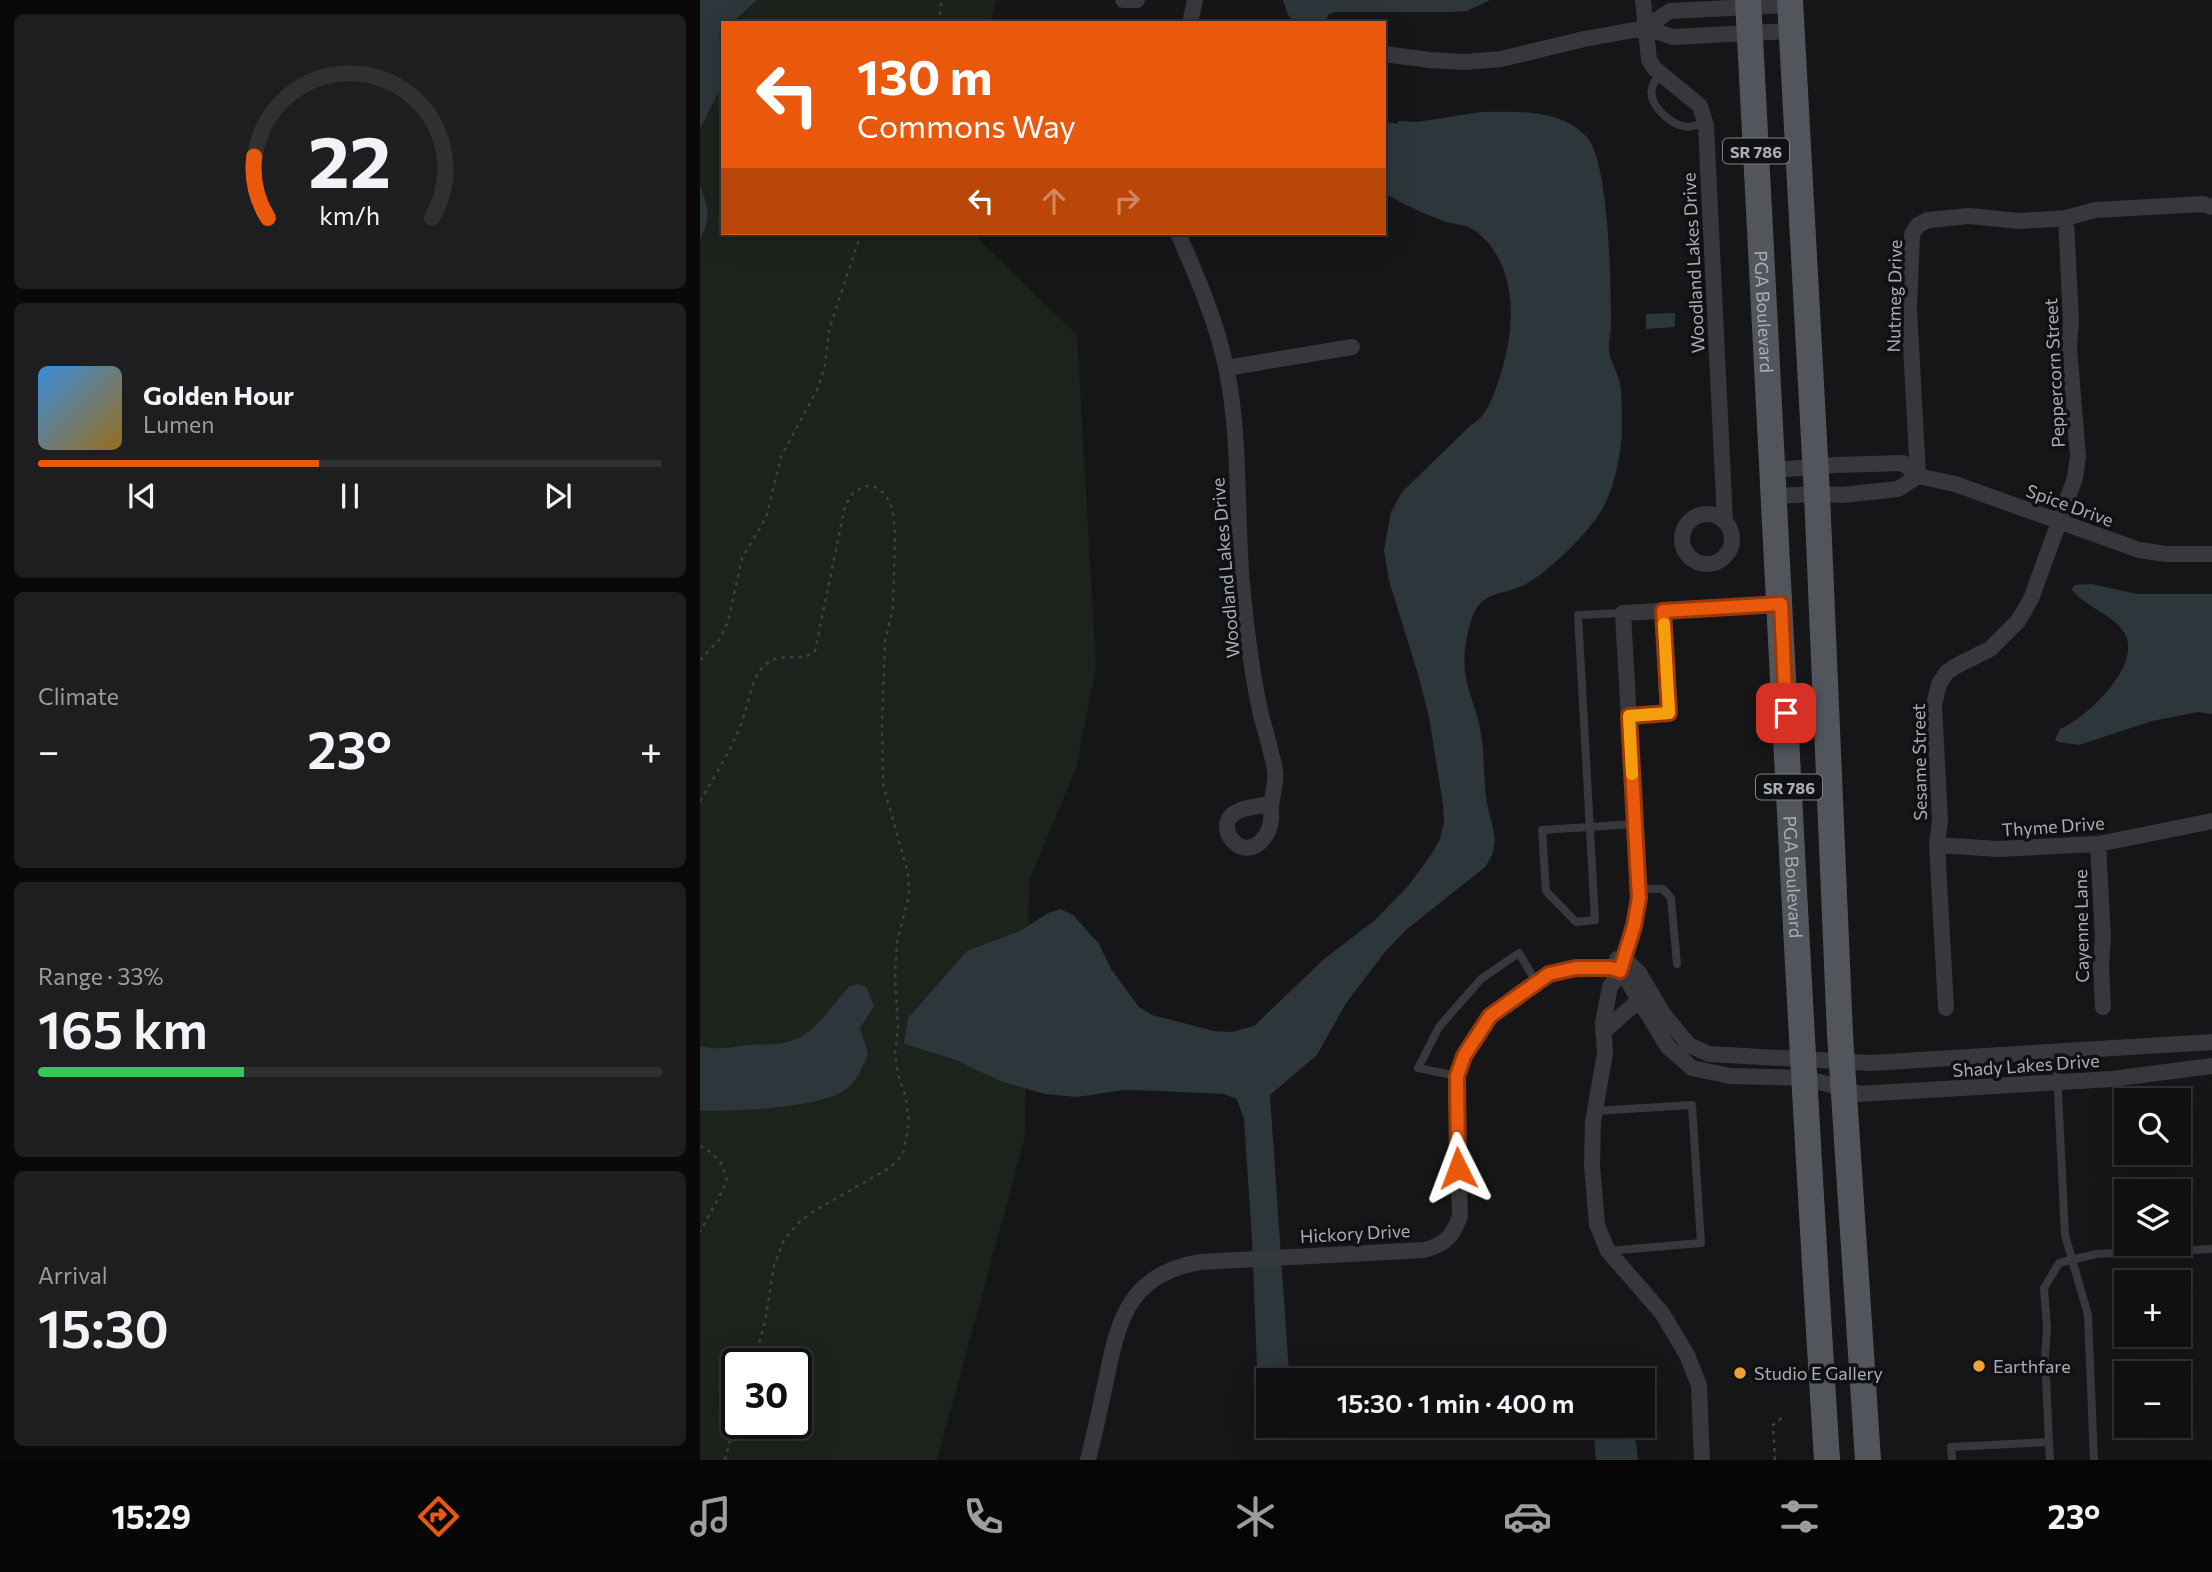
<!DOCTYPE html>
<meta charset="utf-8">
<style>
body{margin:0;font-family:Commissioner,sans-serif;background:#1e1e20;color:#f1f3f6;height:100vh;display:flex;flex-direction:column;font-size:26px;white-space:nowrap}
*{box-sizing:border-box;margin:0}
p{font-size:23px;color:#9c9d9f}
.icon{flex:none;width:38px;height:38px;fill:none;stroke:currentColor;stroke-width:2;stroke-linecap:round;stroke-linejoin:round}
.map{position:relative;flex:1;overflow:hidden}
.side{display:flex;flex-direction:column;gap:14px;padding:14px;background:#09090a;width:700px}
.side>*{flex:none}
.top-card{position:absolute;left:21px;top:21px;width:665px;height:214px;border-radius:0px;box-shadow:0 7px 28px #0002,0 0 0 2px #303032;background:#ea580c;color:#fff;overflow:hidden}
.controls{position:absolute;left:1414px;top:1088px;display:grid;gap:14px}
.controls a{display:grid;place-items:center;width:77px;height:77px;border-radius:0px;background:#101012;box-shadow:0 7px 28px #0002,0 0 0 2px #303032;font-size:35px}
.speed{position:absolute;left:21px;top:1348px;display:flex;gap:14px;font-size:35px;font-weight:700;text-align:center}
.speed>*{display:grid;place-content:center;width:91px;height:91px;border-radius:50%;background:#101012;box-shadow:0 7px 28px #0002,0 0 0 2px #303032;line-height:1}
.speed .limit{border:4px solid #111;border-radius:10px;background:#fff;color:#111}
.pin{position:absolute;display:grid;place-items:center;width:60px;height:60px;color:#fff;margin:-30px;border-radius:14px;box-shadow:0 4px 10px #0006}
.me{position:absolute;width:77px;margin:-38px;rotate:357deg;stroke-linejoin:round;filter:drop-shadow(0 0 5px #0008)}
.turn{display:flex;align-items:center;gap:24px;height:147px;padding:0 21px;font-size:32px}
.turn .icon{width:91px;height:91px;stroke-width:2.5}
.turn b{display:block;font-size:49px;line-height:60px}
.lanes{display:flex;align-items:center;height:66px;padding:0 21px;background:#0003;justify-content:center;gap:35px;direction:ltr}
.lanes .off{opacity:.35}
.big{font-size:52px;font-weight:600;line-height:1.1}
.side .card{flex:1;display:flex;flex-direction:column;justify-content:center;gap:10px;min-width:0;padding:0 24px;border-radius:10px;background:#1e1e20}
.side .dial{align-items:center;gap:0}
.dial svg{height:182px;overflow:visible;fill:none;stroke:#303032;stroke-width:7;stroke-linecap:round;text-anchor:middle}
.dial text{fill:#f1f3f6;stroke:none}
.song{display:flex;align-items:center;gap:21px}
.cover{width:84px;height:84px;border-radius:10px;background:linear-gradient(135deg,hsl(210 70% 55%),hsl(40 70% 35%))}
.played{height:7px;border-radius:4px;background:linear-gradient(90deg,#ea580c 45%,#303032 45%)}
.keys{display:flex;justify-content:space-around;direction:ltr}
.heat{display:flex;justify-content:space-between;align-items:center;font-size:38px;direction:ltr}
.charge{height:10px;border-radius:5px;background:linear-gradient(90deg,#34c759 33%,#303032 0)}
.trip{position:absolute;left:556px;top:1368px;width:399px;height:70px;border-radius:0px;background:#101012;box-shadow:0 7px 28px #0002,0 0 0 2px #303032;font-weight:600;line-height:70px;text-align:center}
.menu{display:flex;height:112px;justify-content:space-around;align-items:center;background:#060607;color:#9c9d9f}
.menu .icon{width:49px;height:49px}
.menu .selected{color:#ea580c}
.menu b{font-size:32px;color:#f1f3f6}
main{display:flex;flex:1;min-height:0}
.map>svg:first-child{display:block}
.green{fill:#1c231c;fill-rule:evenodd}
.water{fill:#2c363b}
.lines{fill:none;stroke-linecap:round;stroke-linejoin:round}
.path{stroke:#3d3f44;stroke-width:2.5;stroke-dasharray:3.5 5;stroke-linecap:butt}
.lane{stroke:#37383d;stroke-width:8}
.street{stroke:#37383d;stroke-width:16}
.primary{stroke:#53555c;stroke-width:26}
.route-casing{stroke:#983908;stroke-width:18}
.route{stroke:#ea580c;stroke-width:12}
.slow{stroke:#f59e0b;stroke-width:12}
.poi-dot{fill:#eea137;stroke:#111113;stroke-width:2.5}
.labels{text-anchor:middle;dominant-baseline:central;stroke-width:7;stroke-linejoin:round;paint-order:stroke}
.shield{fill:#111113;stroke:#7b7f86;stroke-width:2}
.shield-label{font-size:16px;font-weight:bold;fill:#a8aeb7}
.street-label{font-size:18px;fill:#a8aeb7;stroke:#111113}
.poi-label{font-size:18px;fill:#a8aeb7;stroke:#111113;text-anchor:start}
</style>
<main>
<section class="side">
<div class="card dial"><svg viewBox="0 0 100 80">
<path d="M14 69A42 42 0 1 1 86 69"/>
<path d="M14 69A42 42 0 0 1 8 42" stroke="#ea580c"/>
<text x="50" y="56" font-size="32" font-weight="700">22</text>
<text x="50" y="72" font-size="11">km/h</text>
</svg></div>
<div class="card">
<div class="song"><i class="cover"></i><div><b>Golden Hour</b><p>Lumen</p></div></div>
<div class="played"></div>
<div class="keys"><svg class="icon" aria-label="previous" viewBox="0 0 24 24"><path d="M18 5L8 12l10 7zM5 5v14"/></svg><svg class="icon" aria-label="pause" viewBox="0 0 24 24"><path d="M8 5v14M16 5v14"/></svg><svg class="icon" aria-label="next" viewBox="0 0 24 24"><path d="M6 5l10 7-10 7zM19 5v14"/></svg></div>
</div>
<div class="card"><p>Climate</p>
<div class="heat"><a>−</a><b class="big">23°</b><a>+</a></div>
</div>
<div class="card"><p>Range · 33%</p><b class="big">165 km</b><div class="charge"></div></div>
<div class="card"><p>Arrival</p><b class="big">15:30</b></div>
</section>
<div class="map">
<svg width="1512" height="1460" viewBox="0 0 1512 1460">
<rect width="100%" height="100%" fill="#161618"/>
<path class="green" d="M0,0H296L290,23H23V233H278V239L377,335L396,667L376,768L329,881L325,1137L237,1460H0ZM37,1363H96V1423H37Z"/>
<path class="water" d="M0,0H57L36,19L34,23H23V83L0,129Z
M583,0H790L767,11L750,12H635L629,14L624,23H596L588,15Z
M781,112C816,112 859,108 886,136C910,162 911,289 911,328C911,335 908,342 909,349C909,360 918,372 920,384C922,397 922,413 922,426C922,452 915,485 903,508C891,530 847,574 824,585C801,596 780,590 771,621C765,640 762,663 767,683C771,700 779,717 781,734C785,757 783,780 787,803C792,828 802,844 785,867L706,930L685,952L646,1003L617,1055L570,1095L589,1373L599,1381H569V1411L558,1393L552,1240L544,1119L537,1099L524,1094L461,1091L424,1090L377,1097L345,1094L300,1081L256,1060L204,1044L208,1018L267,951L320,931L348,913L361,909L373,915L399,944L411,969L439,1007L452,1015L514,1031L532,1032L554,1026L623,960L675,920L708,886L731,855L740,839L744,823L743,805L729,717L718,674L689,581L684,550L691,512L702,492L770,426C787,416 792,399 798,382C815,335 821,268 777,232C768,225 758,225 747,222C726,215 703,204 684,193V121L697,124L699,121L717,122Z
M0,185C8,208 12,217 0,239Z
M975,313V327L946,329V314Z
M1392,584L1437,594H1512V714L1498,712L1452,721L1379,745L1358,742L1355,740L1360,729C1386,718 1442,666 1425,634C1415,615 1385,607 1371,589L1375,585Z
M158,984L167,988L174,1006L160,1028L168,1054C164,1065 157,1079 149,1087C124,1109 34,1111 0,1111V1046C21,1051 28,1047 48,1045C62,1044 77,1046 91,1041C116,1034 132,1004 150,986Z
M898,1369C911,1369 919,1370 927,1381H688Z
M893,1426H934L938,1460H896Z"/>
<g class="lines">
<path class="path" d="M238,23L242,0
M0,660L19,640L28,622L42,558L66,518L81,457L118,388L125,365L129,330L161,233
M0,801C17,772 37,742 46,709C51,693 53,672 69,662C84,652 101,663 115,651L145,506L153,493L165,486L175,487L186,495L193,511L195,533L193,609L185,641L182,722L183,784L208,873L209,895L197,943L195,976L198,1027L195,1053L198,1075L206,1098L209,1123L203,1154L191,1167L114,1211L98,1223L84,1240L74,1265L65,1322L54,1363
M0,1146C17,1155 24,1163 27,1182L0,1232
M25,1460L37,1413
M1075,1460L1073,1425L1082,1418"/>
<path class="lane" d="M960,73C958,77 953,83 952,88C948,104 969,123 983,126C990,128 999,125 1005,122
M923,613L878,615L895,920L876,922L846,891L842,830L935,824
M929,716L969,713L963,611
M939,889H963L971,898L977,964
M1356,1051L1365,1235L1388,1315L1394,1460
M757,1076L718,1068L739,1027L781,979L819,953L836,982
M895,1111L992,1105L1001,1243L908,1251
M1349,1442L1345,1357L1347,1328L1344,1288L1359,1263L1396,1254L1512,1249
M1252,1460L1251,1447L1349,1442L1350,1460"/>
<path class="street" d="M423,0H437
M943,0L949,60L955,69L1000,106L1006,125L1025,521
M490,23L495,0
M945,28L973,37L1091,31
M684,54L730,60L765,62L801,59L884,39L945,28L970,11L1090,5
M478,233C497,277 516,320 526,367C542,442 535,519 543,594C547,635 552,675 561,715C566,734 572,752 575,771C577,786 570,799 571,813C574,835 551,860 533,841C529,837 527,832 527,826C528,807 556,807 570,804
M526,368L652,347
M1074,470L1136,465L1203,463L1218,476L1255,484L1439,550L1466,554H1512
M1218,476L1209,309L1212,234L1218,225L1228,220L1269,216L1319,221L1366,218L1395,210L1503,204L1512,207
M1075,496L1117,494L1142,495L1198,489L1218,476
M982 539a25 25 0 1 1 50 0a25 25 0 1 1-50 0Z
M1398,844L1403,938L1401,965L1403,1007
M1237,845L1298,849L1398,844L1512,821
M917,959L924,958L939,973L964,1015L989,1045L1009,1054L1170,1063L1512,1042
M1246,1008L1237,845L1240,820L1234,705L1239,684L1247,672L1256,666L1290,649L1318,621L1331,599L1375,478L1378,456L1369,348L1371,322L1366,218
M903,1032L946,994
M388,1460C395,1432 401,1404 407,1376C419,1315 432,1273 501,1262L724,1250C745,1245 753,1236 760,1216L756,1086L760,1066L777,1034L790,1016L821,992L849,974L864,970L911,968L920,971L929,983L968,1047L992,1068L1030,1076L1103,1078L1143,1088L1159,1094L1412,1079L1512,1066
M1002,1460L999,1385L987,1355L962,1313L908,1251L897,1225L892,1166L893,1122L905,1053L903,1023L910,987L920,971L934,926L939,898L923,613L1081,604"/>
<g class="primary">
<path id="s1" d="M1048,0C1074,487 1096,974 1127,1460"/>
<path d="M1090,0L1117,494L1140,1034L1168,1460"/>
</g>
</g>
<g class="lines">
<defs>
<path id="route" d="M758,1168L757,1076L764,1056L790,1016L849,974L876,968H911L920,971L934,926L939,898L929,716L969,713L963,611L1081,604L1086,713"/>
</defs>
<use href="#route" class="route-casing"/>
<use href="#route" class="route"/>
<path class="slow" d="M932,774L929,716L969,713L964,624"/>
</g>
<g class="poi-dot">
<circle cx="1279" cy="1366" r="7"/>
<circle cx="1040" cy="1373" r="7"/>
</g>
<g class="labels">
<g class="shield">
<rect x="1023" y="138.5" width="66" height="25" rx="5"/>
<rect x="1056" y="774.5" width="66" height="25" rx="5"/>
</g>
<g class="shield-label">
<text x="1056" y="151">SR 786</text>
<text x="1089" y="787">SR 786</text>
</g>
<g class="street-label">
<text transform="translate(993 263) rotate(-93)">Woodland Lakes Drive</text>
<text transform="translate(1194 296) rotate(-89)">Nutmeg Drive</text>
<text stroke="none"><textPath href="#s1" startOffset="312">PGA Boulevard</textPath></text>
<text transform="translate(1354 373) rotate(-93)">Peppercorn Street</text>
<text transform="translate(1370 505) rotate(20)">Spice Drive</text>
<text transform="translate(525 568) rotate(-95)">Woodland Lakes Drive</text>
<text transform="translate(1219 762) rotate(-91)">Sesame Street</text>
<text transform="translate(1353 826) rotate(-4)">Thyme Drive</text>
<text stroke="none"><textPath href="#s1" startOffset="878">PGA Boulevard</textPath></text>
<text transform="translate(1381 926) rotate(-91)">Cayenne Lane</text>
<text transform="translate(1326 1065) rotate(-4)">Shady Lakes Drive</text>
<text transform="translate(655 1233) rotate(-3)">Hickory Drive</text>
</g>
<g class="poi-label">
<text x="1293" y="1366">Earthfare</text>
<text x="1054" y="1373">Studio E Gallery</text>
</g>
</g>
</svg>
<div class="controls">
<a><svg class="icon" aria-label="search" viewBox="0 0 24 24"><circle cx="10" cy="10" r="6"/><path d="M15 15l6 6"/></svg></a>
<a><svg class="icon" aria-label="layers" viewBox="0 0 24 24"><path d="M12 4l9 5-9 5-9-5zM3 14l9 5 9-5"/></svg></a>
<a>+</a>
<a>−</a>
</div>
<div class="speed"><div class="limit">30</div></div>
<div class="pin" style="left:1086px;top:713px;background:#d93025"><svg class="icon" aria-label="arrive" viewBox="0 0 24 24"><path d="M6 21V4h12l-3 4 3 4H6"/></svg></div>
<svg class="me" style="left:758px;top:1168px" viewBox="-20 -20 40 40"><path d="M0-17L14 15 0 8-14 15z" fill="#ea580c" stroke="#fff" stroke-width="4"/></svg>
<div class="trip">15:30 · 1 min · 400 m</div>
<div class="top-card">
<div class="turn"><svg class="icon" aria-label="left" viewBox="0 0 24 24"><path d="M17 20v-9H6M10 6l-5 5 5 5"/></svg><div><b>130 m</b>Commons Way</div></div>
<div class="lanes"><svg class="icon" aria-label="left" viewBox="0 0 24 24"><path d="M17 20v-9H6M10 6l-5 5 5 5"/></svg><svg class="icon off" aria-label="ahead" viewBox="0 0 24 24"><path d="M12 20V5M6 11l6-6 6 6"/></svg><svg class="icon off" aria-label="right" viewBox="0 0 24 24"><path d="M7 20v-9h11M14 6l5 5-5 5"/></svg></div>
</div>
</div>
</main>
<nav class="menu">
<b>15:29</b>
<svg class="icon selected" aria-label="directions" viewBox="0 0 24 24"><path d="M12 3l9 9-9 9-9-9zM9 14v-3h6M13 9l2 2-2 2"/></svg>
<svg class="icon" aria-label="music" viewBox="0 0 24 24"><path d="M9 18V5l10-2v13"/><circle cx="6" cy="18" r="3"/><circle cx="16" cy="16" r="3"/></svg>
<svg class="icon" aria-label="phone" viewBox="0 0 24 24"><path d="M5 4h4l2 5-3 2q2 4 5 5l2-3 5 2v4C11 20 4 13 5 4z"/></svg>
<svg class="icon" aria-label="climate" viewBox="0 0 24 24"><path d="M12 3v18M4 7l16 10M4 17L20 7"/></svg>
<svg class="icon" aria-label="car" viewBox="0 0 24 24"><path d="M5 17H2v-5l4-1 3-4h7l3 4 3 1v5h-3M9 17h6M6 11h13"/><circle cx="7" cy="17" r="2"/><circle cx="17" cy="17" r="2"/></svg>
<svg class="icon" aria-label="filters" viewBox="0 0 24 24"><path d="M4 7h16M4 17h16"/><circle cx="9" cy="7" r="2"/><circle cx="15" cy="17" r="2"/></svg>
<b>23°</b>
</nav>
